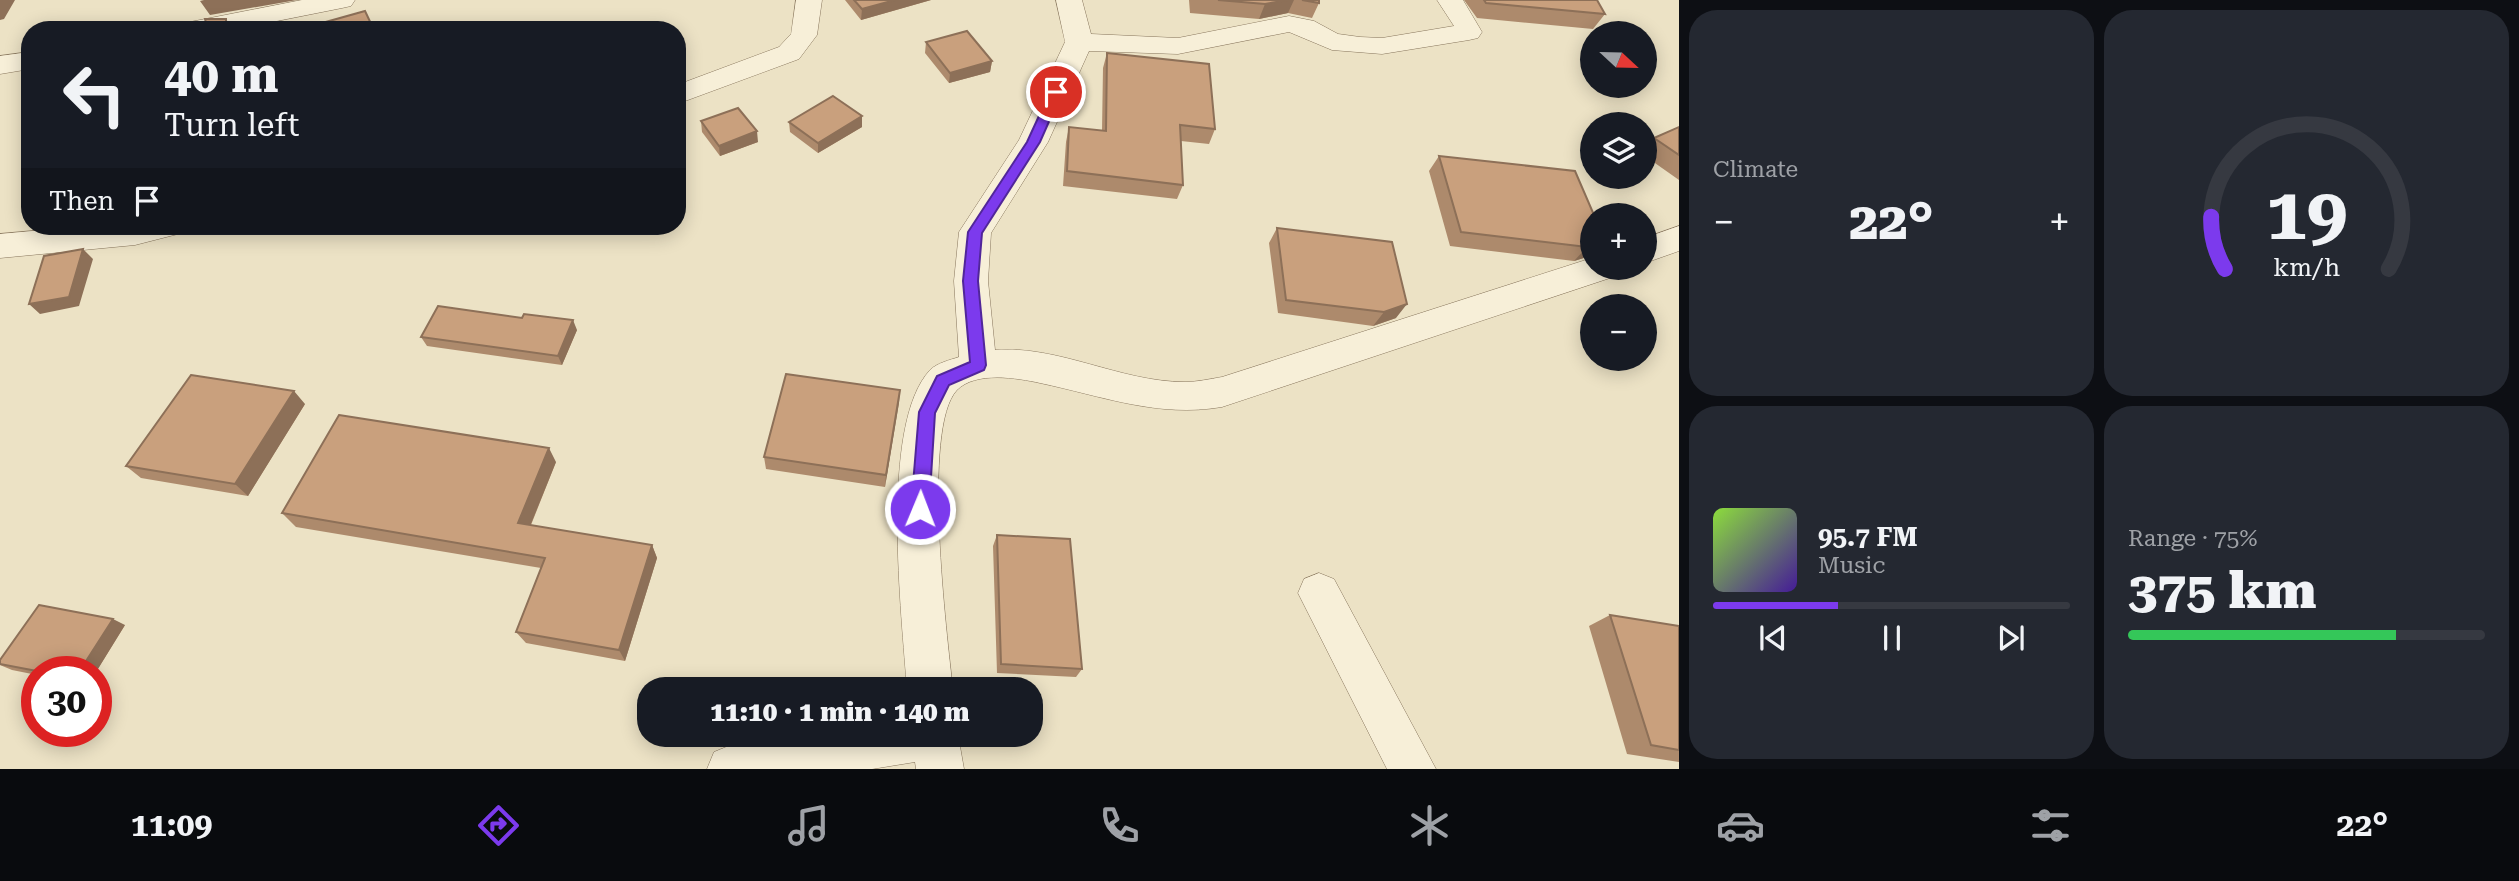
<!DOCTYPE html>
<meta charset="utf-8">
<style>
body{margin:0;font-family:"Roboto Serif",serif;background:#242831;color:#f1f3f6;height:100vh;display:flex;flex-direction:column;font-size:26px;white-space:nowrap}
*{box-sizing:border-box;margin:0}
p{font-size:23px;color:#9ea1a6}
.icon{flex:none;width:38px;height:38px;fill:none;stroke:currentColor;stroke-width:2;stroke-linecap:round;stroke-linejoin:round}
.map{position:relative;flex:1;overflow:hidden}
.side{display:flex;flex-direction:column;gap:10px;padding:10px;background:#0d0f14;width:840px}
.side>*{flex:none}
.hud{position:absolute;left:21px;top:21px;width:665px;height:214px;border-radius:28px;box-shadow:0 4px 18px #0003;background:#171b24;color:#f1f3f6;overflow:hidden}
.needle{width:46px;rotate:112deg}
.controls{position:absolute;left:1580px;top:21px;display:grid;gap:14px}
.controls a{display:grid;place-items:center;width:77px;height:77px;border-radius:50%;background:#171b24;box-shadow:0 4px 18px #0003;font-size:35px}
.speed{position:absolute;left:21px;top:656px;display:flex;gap:14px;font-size:35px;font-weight:700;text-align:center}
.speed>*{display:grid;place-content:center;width:91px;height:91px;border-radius:50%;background:#171b24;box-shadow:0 4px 18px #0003;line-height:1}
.speed .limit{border:10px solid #d22;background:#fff;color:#111}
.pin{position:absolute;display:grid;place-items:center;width:60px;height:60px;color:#fff;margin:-30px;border:4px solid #fff;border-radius:50%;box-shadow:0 2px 7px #0007}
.me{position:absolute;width:77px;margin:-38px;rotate:1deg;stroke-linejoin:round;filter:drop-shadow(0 0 5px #0008)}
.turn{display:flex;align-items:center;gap:24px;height:147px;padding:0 28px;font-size:32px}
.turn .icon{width:91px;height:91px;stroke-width:2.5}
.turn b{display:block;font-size:49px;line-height:60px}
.then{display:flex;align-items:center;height:66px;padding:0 28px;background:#0003;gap:14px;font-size:26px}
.big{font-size:52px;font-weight:800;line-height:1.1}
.side .tile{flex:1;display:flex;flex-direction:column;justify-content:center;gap:10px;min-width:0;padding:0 24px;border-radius:28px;background:#242831}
.side .dial{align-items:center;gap:0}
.dial svg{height:182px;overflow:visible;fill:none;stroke:#363941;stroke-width:7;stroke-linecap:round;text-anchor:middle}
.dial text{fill:#f1f3f6;stroke:none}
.song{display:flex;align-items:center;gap:21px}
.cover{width:84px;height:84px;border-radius:10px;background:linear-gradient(135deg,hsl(90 70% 55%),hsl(260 70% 35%))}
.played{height:7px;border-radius:4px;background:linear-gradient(90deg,#7c3aed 35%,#363941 35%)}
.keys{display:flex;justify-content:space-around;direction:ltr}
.heat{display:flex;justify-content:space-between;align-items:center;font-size:38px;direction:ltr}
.charge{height:10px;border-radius:5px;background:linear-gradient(90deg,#34c759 75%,#363941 0)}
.side .tiles{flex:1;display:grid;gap:10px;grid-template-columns:repeat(2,1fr)}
.trip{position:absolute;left:637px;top:677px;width:406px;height:70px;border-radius:28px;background:#171b24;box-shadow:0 4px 18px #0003;font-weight:800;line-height:70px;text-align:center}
.tab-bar{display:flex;height:112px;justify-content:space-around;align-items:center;background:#090b0e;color:#9ea1a6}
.tab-bar .icon{width:49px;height:49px}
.tab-bar .selected{color:#7c3aed}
.tab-bar b{font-size:32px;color:#f1f3f6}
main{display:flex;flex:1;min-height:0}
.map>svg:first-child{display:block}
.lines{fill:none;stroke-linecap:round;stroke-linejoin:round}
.minor-casing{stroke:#87755c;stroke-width:1}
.minor{fill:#f7efd8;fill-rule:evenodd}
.wall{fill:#ad8a6c}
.shaded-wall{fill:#8d7058}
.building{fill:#c9a07d;stroke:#8d7058;stroke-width:2}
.route{fill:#7c3aed;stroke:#51269a;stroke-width:2}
</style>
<main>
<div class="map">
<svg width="1679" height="769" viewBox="0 0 1679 769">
<rect width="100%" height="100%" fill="#ece2c5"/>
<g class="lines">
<defs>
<path id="minor" d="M302,0H355L351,6L342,8L232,30H177L181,24L190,22Z
M796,0H822L817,35L799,59L677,104V85L779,47L791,34Z
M1056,0H1082L1091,34L1178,38L1289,16L1314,21L1338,34L1360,37L1382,38L1454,26L1437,0H1463L1482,32L1478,38L1469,40L1382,54L1332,50L1289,32L1178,54L1089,51L1048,142L991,233L988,281L995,350C1059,345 1120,382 1185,382C1197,382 1210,379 1222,377L1592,258V268H1618L1613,277L1222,407C1158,418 1102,396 1040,383C1017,378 976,371 957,390C921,428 947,635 953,690H907C902,616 879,425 930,370C937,363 950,360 959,357L954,281L959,232L1019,140L1065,42Z
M30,52V69L0,74V56Z
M87,226H183L178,234L135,245L0,258V234Z
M1679,226V251L1645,263V238Z
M1319,573L1334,579L1436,769H1387L1298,593L1304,579Z
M793,735H958L964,769H916L915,762L872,769H707L714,752L731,745Z"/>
</defs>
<use href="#minor" class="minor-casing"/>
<use href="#minor" class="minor"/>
</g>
<path class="wall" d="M845,0H931L861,20Z
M1189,0H1319V3L1312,18L1288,13L1259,19L1190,13Z
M1464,0H1597L1605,14L1593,29L1477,18Z
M926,42L992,61L990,72L949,83L925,53Z
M1107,53L1215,129L1209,144L1181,141L1183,185L1177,199L1063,186L1066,142L1069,127L1102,131L1103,68Z
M701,121L758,142L720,156L702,132Z
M789,122L862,127L818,153L790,132Z
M1679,127V180L1645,156V148L1654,138Z
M1439,156L1592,215V254L1590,256L1574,261L1450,246L1429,171Z
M1277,228L1396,318L1373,326L1278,313L1269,243Z
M577,330L562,365L427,346L421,337Z
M900,390L885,487L766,469L764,457Z
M305,404L248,496L141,478L126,466Z
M556,462L531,525L652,545L657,558L625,661L526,643L516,632L541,568L296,527L282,513Z
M997,535L1082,669L1076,677L997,673L993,546Z
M1610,615L1679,626V762L1627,754L1589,626Z
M125,625L96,672H37V675L12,670L0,665V660Z"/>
<path class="shaded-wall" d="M0,0H15L4,19L0,20Z
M204,0H297L210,15L200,1Z
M895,0H931L861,20L862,9Z
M1288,0H1294L1288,13L1259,19L1265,4Z
M226,19L233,30H226Z
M992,61L990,72L949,83L950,73Z
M862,116V127L818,153V143Z
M757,131L758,142L720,156L719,146Z
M1592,245V254L1590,256L1574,261L1587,247Z
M83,249L93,259L79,306L40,314L29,304Z
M1407,304L1396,318L1373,326L1384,312Z
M573,320L577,330L562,365L558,356Z
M900,390L899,403L885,487L886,475Z
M294,391L305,404L248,496L235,484Z
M549,448L556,462L526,536L518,523Z
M652,545L657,558L625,661L619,650Z
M113,619L125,625L96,672H79Z"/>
<path class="building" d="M854,0H895L862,9Z
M1218,0H1288L1265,4Z
M1302,0H1319V3Z
M1484,0H1597L1605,14L1486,3Z
M365,11L374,30H317L315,25Z
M205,19H226V30H208Z
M967,31L992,61L950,73L926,42Z
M1107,53L1209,64L1215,129L1180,125L1183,185L1067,171L1069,127L1106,131Z
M833,96L862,116L818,143L789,122Z
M738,108L757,131L719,146L701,121Z
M1679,127V155L1654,138Z
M1439,156L1575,171L1594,215H1592V245L1587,247L1461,232Z
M1277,228L1392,242L1407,304L1384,312L1286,300Z
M83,249L69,297L29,304L44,256Z
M438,306L522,318L524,314L573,320L558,356L421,337Z
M786,374L900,390L886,475L764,457Z
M191,375L294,391L235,484L126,466Z
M339,415L549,448L518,523L652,545L619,650L516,632L545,558L282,513Z
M997,535L1070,539L1082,669L1001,664Z
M39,605L113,619L79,672H42L0,664V660Z
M1610,615L1679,626V750L1651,745Z"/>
<path class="route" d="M1056,88L1062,92L1040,142L982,233L978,281L986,365L984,370L949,385L935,413L929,509L920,517L911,509L919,412L937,376L970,362L963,281L968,232L1027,142L1050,92Z"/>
</svg>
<div class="controls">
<a><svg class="needle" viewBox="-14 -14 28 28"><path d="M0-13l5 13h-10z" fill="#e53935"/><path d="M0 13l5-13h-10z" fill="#9ea1a6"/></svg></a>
<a><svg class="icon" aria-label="layers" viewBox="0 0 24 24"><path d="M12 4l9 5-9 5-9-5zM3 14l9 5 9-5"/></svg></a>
<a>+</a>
<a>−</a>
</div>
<div class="speed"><div class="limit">30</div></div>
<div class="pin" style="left:1056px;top:92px;background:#d93025"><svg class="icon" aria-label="arrive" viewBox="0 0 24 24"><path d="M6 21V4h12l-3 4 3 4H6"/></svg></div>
<svg class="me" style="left:920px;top:509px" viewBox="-20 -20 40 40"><circle r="17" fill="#7c3aed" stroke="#fff" stroke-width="3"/><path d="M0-11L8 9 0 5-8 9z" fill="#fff"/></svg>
<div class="trip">11:10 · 1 min · 140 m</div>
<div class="hud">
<div class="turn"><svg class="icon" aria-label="left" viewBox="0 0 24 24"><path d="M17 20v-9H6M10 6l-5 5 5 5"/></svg><div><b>40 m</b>Turn left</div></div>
<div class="then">Then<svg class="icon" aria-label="arrive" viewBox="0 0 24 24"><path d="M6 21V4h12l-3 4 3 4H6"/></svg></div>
</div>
</div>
<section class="side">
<div class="tiles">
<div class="tile"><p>Climate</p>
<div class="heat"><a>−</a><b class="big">22°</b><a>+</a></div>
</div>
<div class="tile dial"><svg viewBox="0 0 100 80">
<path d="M14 69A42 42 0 1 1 86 69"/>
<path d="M14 69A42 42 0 0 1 8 46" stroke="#7c3aed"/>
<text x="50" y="56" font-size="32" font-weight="700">19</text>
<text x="50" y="72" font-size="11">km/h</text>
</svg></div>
<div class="tile">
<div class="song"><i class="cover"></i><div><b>95.7 FM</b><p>Music</p></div></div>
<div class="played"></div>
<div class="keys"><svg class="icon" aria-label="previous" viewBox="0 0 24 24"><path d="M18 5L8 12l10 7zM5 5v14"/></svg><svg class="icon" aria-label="pause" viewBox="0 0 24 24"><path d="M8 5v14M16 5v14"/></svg><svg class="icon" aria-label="next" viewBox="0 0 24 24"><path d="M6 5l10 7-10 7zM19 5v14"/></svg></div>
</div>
<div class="tile"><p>Range · 75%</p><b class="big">375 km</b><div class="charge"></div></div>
</div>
</section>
</main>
<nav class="tab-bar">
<b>11:09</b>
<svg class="icon selected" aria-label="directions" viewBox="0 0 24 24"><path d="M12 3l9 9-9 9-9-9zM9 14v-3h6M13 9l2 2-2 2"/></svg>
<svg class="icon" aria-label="music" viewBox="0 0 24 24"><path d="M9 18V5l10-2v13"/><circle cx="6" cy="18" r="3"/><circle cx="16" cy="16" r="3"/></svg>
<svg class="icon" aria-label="phone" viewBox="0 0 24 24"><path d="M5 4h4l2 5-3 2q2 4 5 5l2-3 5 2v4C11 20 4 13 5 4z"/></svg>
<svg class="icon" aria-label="climate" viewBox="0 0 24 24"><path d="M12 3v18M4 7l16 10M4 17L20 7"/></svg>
<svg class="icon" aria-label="car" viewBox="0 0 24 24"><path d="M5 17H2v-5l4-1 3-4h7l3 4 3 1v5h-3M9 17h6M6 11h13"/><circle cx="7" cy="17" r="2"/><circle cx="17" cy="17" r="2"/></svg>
<svg class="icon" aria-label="filters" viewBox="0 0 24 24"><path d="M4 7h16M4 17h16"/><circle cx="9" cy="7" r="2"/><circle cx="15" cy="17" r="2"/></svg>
<b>22°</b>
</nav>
